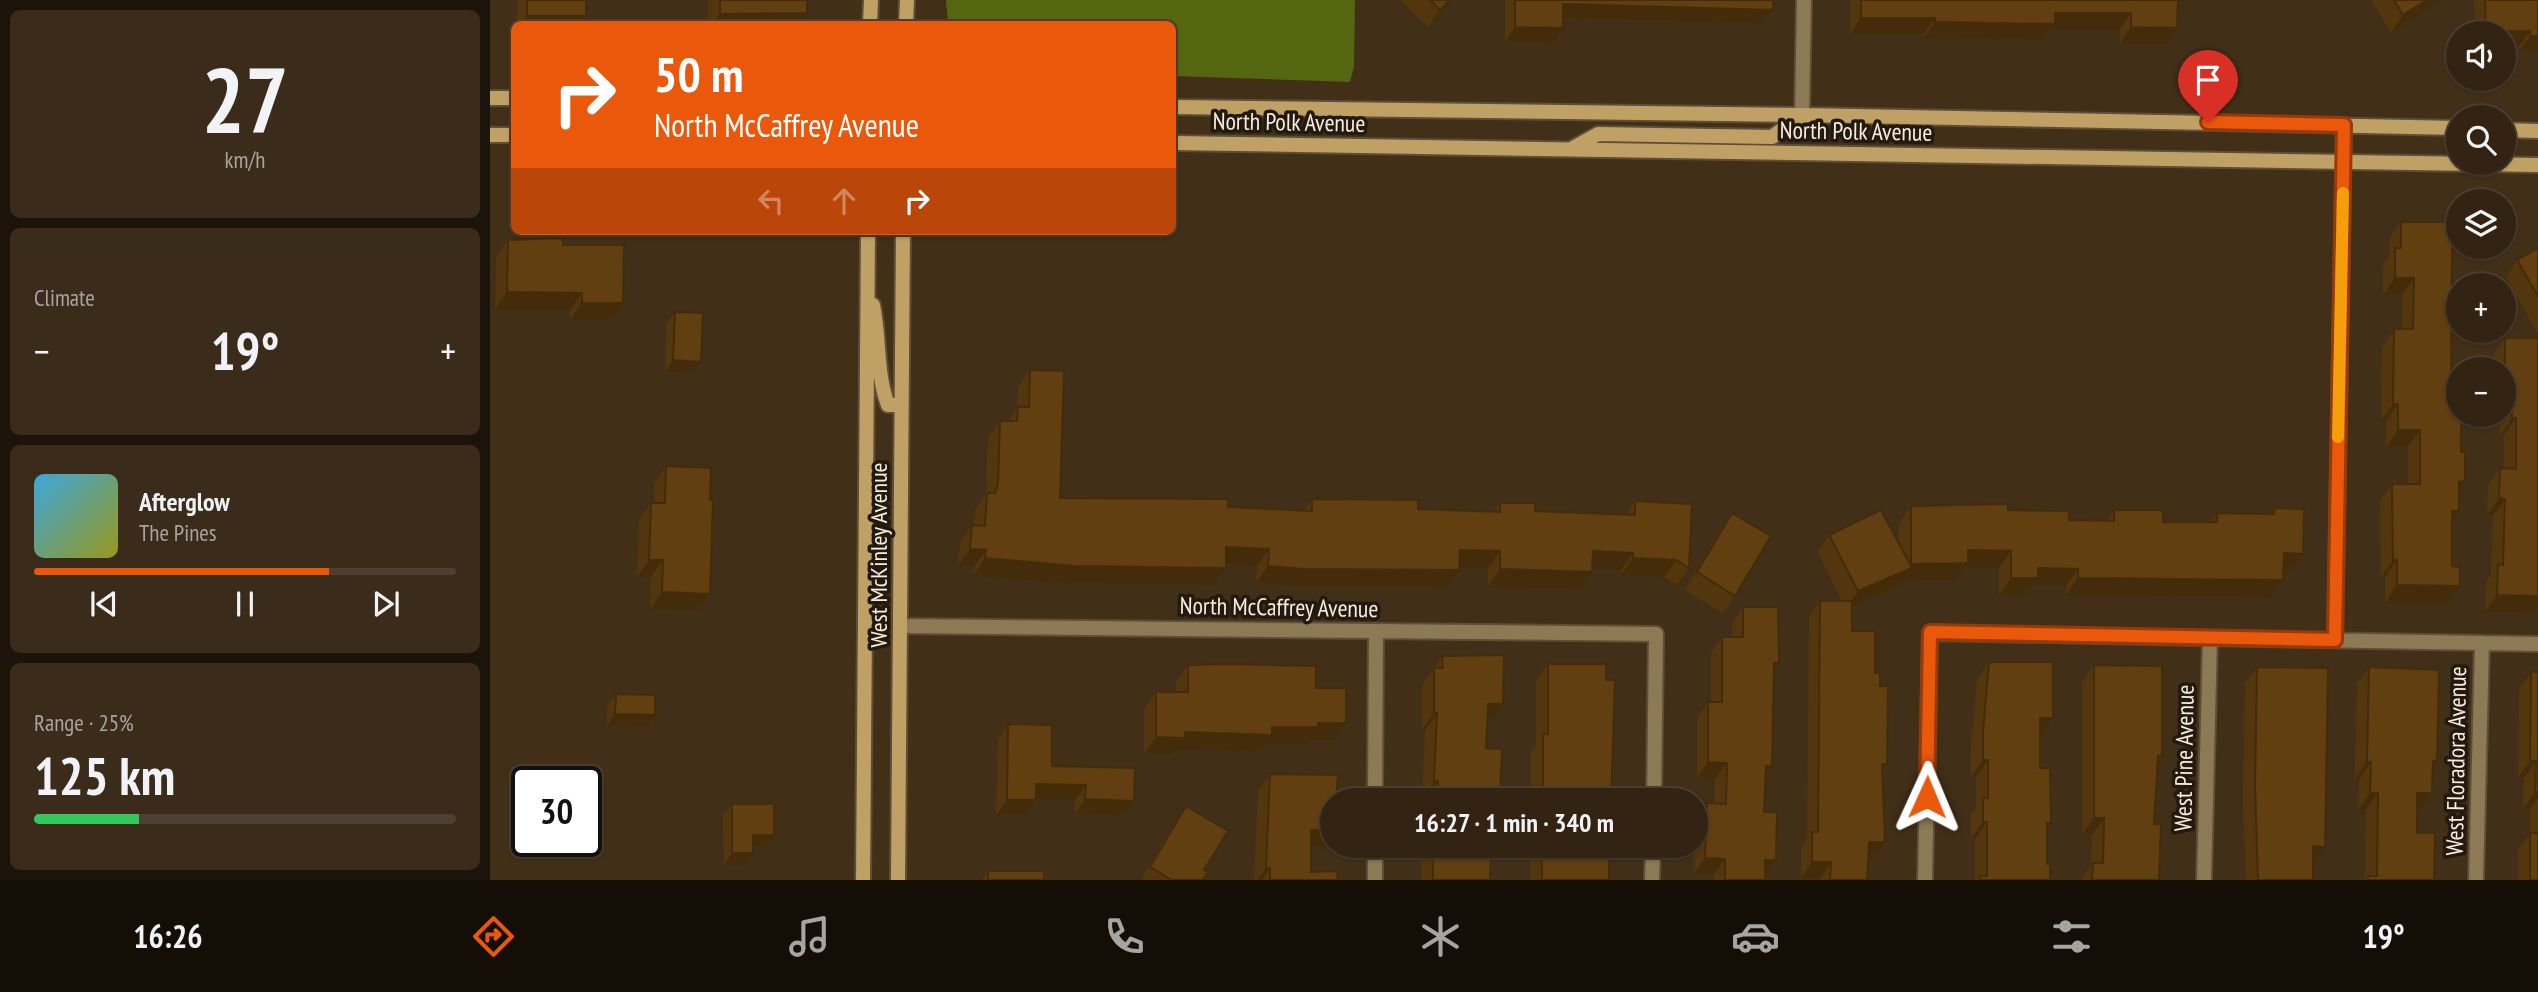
<!DOCTYPE html>
<meta charset="utf-8">
<style>
body{margin:0;font-family:"PT Sans Narrow",sans-serif;background:#3a2b1b;color:#f1f3f6;height:100vh;display:flex;flex-direction:column;font-size:26px;white-space:nowrap}
*{box-sizing:border-box;margin:0}
p{font-size:23px;color:#a8a49f}
.icon{flex:none;width:38px;height:38px;fill:none;stroke:currentColor;stroke-width:2;stroke-linecap:round;stroke-linejoin:round}
.map{position:relative;flex:1;overflow:hidden}
.side{display:flex;flex-direction:column;gap:10px;padding:10px;background:#1c130a;width:490px}
.side>*{flex:none}
.hud{position:absolute;left:21px;top:21px;width:665px;height:214px;border-radius:10px;box-shadow:0 2px 5px #0004,0 0 0 2px #4d4032;background:#ea580c;color:#fff;overflow:hidden}
.tools{position:absolute;left:1956px;top:21px;display:grid;gap:14px}
.tools a{display:grid;place-items:center;width:70px;height:70px;border-radius:50%;background:#322312;box-shadow:0 2px 5px #0004,0 0 0 2px #4d4032;font-size:35px}
.speed{position:absolute;left:21px;top:766px;display:flex;gap:14px;font-size:35px;font-weight:700;text-align:center}
.speed>*{display:grid;place-content:center;width:91px;height:91px;border-radius:50%;background:#322312;box-shadow:0 2px 5px #0004,0 0 0 2px #4d4032;line-height:1}
.speed .limit{border:4px solid #111;border-radius:10px;background:#fff;color:#111}
.pin{position:absolute;display:grid;place-items:center;width:60px;height:60px;color:#fff;margin:-72px -30px;border-radius:50% 50% 50% 0;rotate:-45deg;box-shadow:0 0 7px #0007}
.pin .icon{rotate:45deg}
.me{position:absolute;width:77px;margin:-38px;rotate:1deg;stroke-linejoin:round;filter:drop-shadow(0 0 5px #0008)}
.turn{display:flex;align-items:center;gap:24px;height:147px;padding:0 28px;font-size:32px}
.turn .icon{width:91px;height:91px;stroke-width:2.5}
.turn b{display:block;font-size:49px;line-height:60px}
.lanes{display:flex;align-items:center;height:66px;padding:0 28px;background:#0003;justify-content:center;gap:35px;direction:ltr}
.lanes .off{opacity:.35}
.big{font-size:52px;font-weight:700;line-height:1.1}
.side .card{flex:1;display:flex;flex-direction:column;justify-content:center;gap:10px;min-width:0;padding:0 24px;border-radius:10px;background:#3a2b1b}
.side .dial{align-items:center;gap:0}
.dial b{font-size:91px;line-height:1}
.song{display:flex;align-items:center;gap:21px}
.cover{width:84px;height:84px;border-radius:10px;background:linear-gradient(135deg,hsl(200 70% 55%),hsl(60 70% 35%))}
.played{height:7px;border-radius:4px;background:linear-gradient(90deg,#ea580c 70%,#4d4032 70%)}
.keys{display:flex;justify-content:space-around;direction:ltr}
.heat{display:flex;justify-content:space-between;align-items:center;font-size:38px;direction:ltr}
.charge{height:10px;border-radius:5px;background:linear-gradient(90deg,#34c759 25%,#4d4032 0)}
.trip{position:absolute;left:830px;top:788px;width:388px;height:70px;border-radius:35px;background:#322312;box-shadow:0 2px 5px #0004,0 0 0 2px #4d4032;font-weight:700;line-height:70px;text-align:center}
.tabs{display:flex;height:112px;justify-content:space-around;align-items:center;background:#140e07;color:#a8a49f}
.tabs .icon{width:49px;height:49px}
.tabs .selected{color:#ea580c}
.tabs b{font-size:32px;color:#f1f3f6}
main{display:flex;flex:1;min-height:0}
.map>svg:first-child{display:block}
.green{fill:#556610}
.lines{fill:none;stroke-linecap:round;stroke-linejoin:round}
.street-casing{stroke:#5f4d38;stroke-width:18}
.secondary-casing{stroke:#5f4d38;stroke-width:18}
.street{stroke:#8d7a55;stroke-width:14}
.secondary{stroke:#c0a165;stroke-width:14}
.wall{fill:#53360e}
.shaded-wall{fill:#442c0b}
.building{fill:#613f10;stroke:#442c0b;stroke-width:2}
.route-casing{stroke:#983908;stroke-width:18}
.route{stroke:#ea580c;stroke-width:12}
.slow{stroke:#f59e0b;stroke-width:12}
.labels{text-anchor:middle;dominant-baseline:central;stroke-width:7;stroke-linejoin:round;paint-order:stroke}
.street-label{font-size:24px;fill:#f8ecde;stroke:#22190f}
</style>
<main>
<section class="side">
<div class="card dial"><b>27</b><p>km/h</p></div>
<div class="card"><p>Climate</p>
<div class="heat"><a>−</a><b class="big">19°</b><a>+</a></div>
</div>
<div class="card">
<div class="song"><i class="cover"></i><div><b>Afterglow</b><p>The Pines</p></div></div>
<div class="played"></div>
<div class="keys"><svg class="icon" aria-label="previous" viewBox="0 0 24 24"><path d="M18 5L8 12l10 7zM5 5v14"/></svg><svg class="icon" aria-label="pause" viewBox="0 0 24 24"><path d="M8 5v14M16 5v14"/></svg><svg class="icon" aria-label="next" viewBox="0 0 24 24"><path d="M6 5l10 7-10 7zM19 5v14"/></svg></div>
</div>
<div class="card"><p>Range · 25%</p><b class="big">125 km</b><div class="charge"></div></div>
</section>
<div class="map">
<svg width="2048" height="880" viewBox="0 0 2048 880">
<rect width="100%" height="100%" fill="#422f18"/>
<path class="green" d="M456,0H865L864,67L860,82L683,76L682,24H458Z"/>
<g class="lines">
<defs>
<path id="street" d="M1312,115L1314,0
M411,626L1166,634L1164,800
M1845,640L1854,125
M885,800L886,631
M885,880V845
M1162,880L1163,845
M1435,880L1440,633L2048,644
M1714,880L1720,638
M1986,880L1992,643"/>
<path id="secondary" d="M380,24L381,0
M416,24L417,0
M0,98H24
M682,107L1312,115L1969,128
M2014,130L2048,131
M0,135H24
M682,143L2048,165
M1081,149L1108,134L1282,137L1312,115
M383,305C390,338 386,374 398,405H411
M373,880L378,231
M408,880L413,231"/>
</defs>
<use href="#street" class="street-casing"/>
<use href="#secondary" class="secondary-casing"/>
<use href="#street" class="street"/>
<use href="#secondary" class="secondary"/>
</g>
<path class="wall" d="M27,0H96V16L90,24H27Z
M218,0H317L309,24H218Z
M910,0H964L938,27Z
M1016,0H1283V10L1273,24L1073,19V28L1063,43L1015,42V1Z
M1360,0H1688L1676,44H1630V29H1561L1553,40L1434,38V34H1360Z
M1881,0H1952L1901,33Z
M1984,0H2048V51H2029V46H2014V33H1985Z
M1911,222L1970,247L1962,257L1961,411L1971,452L1975,481L1969,491L1962,520L1958,603H1895V577H1891L1890,501L1902,484H1918V447H1896V421H1891L1892,347L1904,329H1912V295H1893V265L1899,257V239Z
M18,240L73,245L121,320H80V310L5,309L6,257Z
M2048,248V334L2016,277L2027,260Z
M185,312L211,362L203,373L175,372L176,324Z
M2015,338H2048V606L2043,613L1995,612L1996,581L2001,575L2003,516L1997,515L1998,485L2010,468H2014V435H2010L2009,415H2014V369H2003V355Z
M540,370L570,498L814,511L822,499L928,509L1004,512L1010,503L1045,511L1136,515L1145,501L1199,568L1187,585L1174,577L1131,575V570L1102,569L1090,589L998,587V568L970,567L957,587L802,586L766,583L767,566L736,565V568L724,585L573,583L483,576L484,567L468,566L470,543L482,525L484,526L485,510L496,494L498,438L510,421H518L527,408L528,387Z
M176,466L220,500V594L208,611L160,609L161,577H147L149,520L161,503H164V484Z
M1421,506L1518,510L1579,520L1617,521L1624,510L1673,522H1720L1727,513L1781,514L1785,508L1813,554L1801,571L1793,570V580L1781,597L1576,595V586L1543,585L1536,596L1509,595V568H1475L1466,580L1413,581L1410,585L1362,606V631L1385,673L1392,771L1384,858H1378L1377,880H1330V878H1311V848L1317,839L1319,617L1330,601H1352L1327,552L1339,535L1409,544V523Z
M1242,513L1245,596L1233,613L1195,590L1230,530Z
M1253,607L1284,670L1282,766L1275,775L1274,812L1286,860L1275,876V880H1224V875L1204,874L1205,845H1206V818L1217,803H1225V779H1207V718L1218,702H1221V653L1232,637H1242V623Z
M952,656L1002,721H997L996,748L1010,800H936V798H932L935,730H932V685Z
M1499,662L1563,718L1551,735H1550V768L1557,829V864L1560,880H1485V839H1481V815L1486,808V777H1481V748L1487,679Z
M1058,664L1121,800H1041V752L1046,745V681Z
M698,665L826,688L844,740H819L816,744H775L770,752L687,749L683,755L654,754V709L666,692H686V682Z
M1604,665L1672,756L1667,763L1664,824L1669,880H1591L1601,865L1602,835H1592V682Z
M1767,667L1823,864V880H1756L1753,803L1755,684Z
M1879,667L1943,767L1942,793L1930,810H1927V833L1944,880H1875L1876,810H1868L1869,779H1865L1867,684Z
M2041,672H2048V880H2028V850L2040,833V809H2033L2034,778H2028L2029,689Z
M126,694L157,727L117,726V706Z
M518,724L562,766L645,768L634,816L585,814V800L546,799L536,815H506L508,740Z
M780,774L832,847H821V872L847,880H764L768,791Z
M242,804L276,846H263L255,865H234L233,816Z
M696,806L714,870L713,880H651L684,823Z
M931,845H1001L1000,880H931Z
M1040,845H1119V880H1040Z
M498,871L554,880H492Z"/>
<path class="shaded-wall" d="M960,0H964L938,27L950,10Z
M1937,0H1952L1901,33L1913,15Z
M1073,4L1283,10L1273,24L1063,18Z
M317,13L309,24H223L230,14Z
M1565,13H1641L1630,29H1561L1553,40L1434,38L1445,22Z
M37,16H96L90,24H32Z
M1371,18H1445L1434,34H1360Z
M1025,27L1073,28L1063,43L1015,42Z
M1641,27L1687,28L1676,44H1630Z
M1996,31H2040L2029,46H2014V33H1994Z
M2040,36H2048V51H2029Z
M1962,241H1969L1970,247L1961,258Z
M1905,278H1924L1912,295H1893Z
M17,292L92,293L80,310L5,309Z
M92,303H133L121,320H80Z
M183,360L211,362L203,373L175,372Z
M2015,394H2021L2014,404V395Z
M1903,404H1908L1896,421H1891Z
M2022,418H2026L2014,435H2010Z
M1908,430H1930L1918,447H1896Z
M1975,481L1963,499L1969,482Z
M2009,498L2015,499L2003,516L1997,515Z
M1962,511H1969L1957,528Z
M736,547L779,549L767,566L724,564Z
M480,549L496,550L484,567L468,566Z
M970,550L1010,551L998,568L958,567Z
M1478,550L1521,551L1509,568H1475L1466,580L1413,581L1410,585L1356,609L1368,591L1416,570L1421,564Z
M1103,551L1143,553L1131,570L1091,569Z
M1794,553L1813,554L1801,571L1782,570Z
M495,558L736,568L724,585L573,583L483,576Z
M1143,558L1186,560L1174,577L1131,575Z
M159,560H173L161,577H147Z
M1903,560H1907L1895,577H1891Z
M778,566L969,570L957,587L802,586L766,583Z
M1548,568L1588,569L1576,586L1543,585L1536,596L1509,595L1521,578Z
M1010,569L1102,572L1090,589L998,587Z
M1588,578L1793,580L1781,597L1576,595Z
M1907,585L1970,586L1958,603H1895Z
M172,592L220,594L208,611L160,609Z
M2007,595L2048,596V606L2043,613L1995,612Z
M998,704H1013L1002,721H986Z
M944,713H947L935,730H932Z
M125,714L165,715L157,727L117,726Z
M1550,718H1563L1551,735H1538Z
M828,723H856L844,740H819L816,744H775L770,752L687,749L683,755L654,754L666,737L695,732L782,727Z
M1493,760H1498L1486,777H1481Z
M2040,761H2046L2034,778H2028Z
M1218,762L1237,763L1225,779H1207Z
M1877,762H1881L1869,779H1865Z
M1276,766H1282L1270,782Z
M944,781H948L936,798H932Z
M546,784L596,785L585,800L536,799Z
M2045,792H2048V798L2040,809H2033Z
M1880,793H1888L1876,810H1868Z
M1927,793H1942L1930,810H1915Z
M595,799L644,801L634,816L585,814Z
M517,800H546L536,815H506Z
M1604,818H1614L1602,835H1592Z
M1493,822H1497L1485,839H1481Z
M821,830H842V833L832,847H809Z
M263,835H284L276,846L255,847Z
M1379,842H1395L1384,858H1368Z
M1823,846L1835,847L1823,864Z
M242,853H263L255,865H234Z
M1215,858L1235,859L1224,875L1204,874Z
M1275,860H1286L1274,877Z
M1322,862H1341L1330,878H1311Z
M776,868H780L772,880H767Z"/>
<path class="building" d="M37,0H96V16H37Z
M230,0H317V13L230,14Z
M940,0H960L950,10Z
M1025,0H1283V10L1073,4V28L1025,27Z
M1371,0H1688L1687,28L1641,27V13H1565V24L1445,22V18H1371Z
M1904,0H1937L1913,15Z
M1995,0H2048V36H2040V31H1996Z
M1911,222H1969V241H1962L1961,411H1969V415H1971V452H1975V481L1969,482V511H1962V566L1970,567V586L1907,585V560H1903L1902,484H1930V430H1908V404H1903L1904,329H1923L1924,278H1905V248H1911Z
M73,238V245H134L133,303H92V293L17,292L18,240Z
M2048,248V296L2027,260Z
M185,312L213,313L211,362L183,360Z
M2015,338H2048V596L2007,595L2008,564L2013,565L2015,499L2009,498L2010,468L2026,469V418H2022L2021,394H2015Z
M540,370L574,371L570,498L738,499V507L822,511V499L928,500V509L1010,512V503H1045V511L1145,515V501L1202,504L1199,568L1186,560L1143,558V553L1103,551L1102,572L1010,569V551L970,550L969,570L814,569L778,566L779,549L736,547V568L585,566L495,558L496,550L480,549L482,525L495,526L497,493H505L508,483L510,421H527L528,407H539Z
M176,466L221,468L220,500H223L220,594L172,592L173,560H159L161,503H175Z
M1518,504V510L1579,511V520L1624,521V510H1673V522H1727V513L1784,514L1785,508L1814,509L1813,554L1794,553L1793,580L1588,578V569L1548,568V578H1521V551L1478,550V563L1421,564V506Z
M1391,510L1422,568L1368,591L1339,535Z
M1242,513L1281,536L1245,596L1207,572Z
M1330,601H1362V631H1385V673H1390V686H1398L1397,764H1392L1395,842H1379L1377,880H1340L1341,862H1322V832H1328Z
M1253,607H1288L1289,663H1284L1282,766H1276L1274,812H1287L1286,860H1275V880H1235V859L1215,858L1217,803L1236,804L1237,763L1218,762V702H1232V637H1253Z
M1014,655L1013,704H998L996,748L1012,749L1010,800H948V781H944L947,713H944V668H953L952,656Z
M1499,662H1563V718H1550V768H1560L1561,823H1557V864H1560V880H1490V876H1497V822H1493V798H1498V760H1493V731Z
M733,664L826,666V688H856V723H828V727H782V735L695,732V738L666,737V692H698V665Z
M1058,664H1116V680H1125L1121,800H1053V734H1058Z
M1604,665L1672,666V756H1668L1664,824H1671L1669,880H1602L1603,863H1613L1614,818H1604Z
M1767,667L1838,668L1835,847L1823,846V880H1768L1765,785Z
M1879,667L1949,670L1947,761H1943L1942,793H1927V833H1945L1944,880H1878V876H1887L1888,793H1880L1881,762H1877Z
M2041,672H2048V792H2045L2046,761H2040Z
M126,694L165,695V715L125,714Z
M518,724L562,725V766L645,768L644,801L595,799L596,785L546,784V800H517Z
M780,774L848,775L846,800H842V830H821V872L848,871L847,880H780V868H776Z
M242,804H284V835H263V853H242Z
M696,806L738,831L714,870L718,872L713,880H682L660,867Z
M2040,833H2048V880H2040Z
M943,845H1001L1000,880H943Z
M1052,845H1119V880H1052Z
M498,871H554V880H498Z"/>
<g class="lines">
<defs>
<path id="route" d="M1437,797L1440,632L1845,640L1854,125L1718,122"/>
</defs>
<use href="#route" class="route-casing"/>
<use href="#route" class="route"/>
<path class="slow" d="M1848,437L1853,193"/>
</g>
<g class="labels">
<g class="street-label">
<text transform="translate(799 122) rotate(1)">North Polk Avenue</text>
<text transform="translate(1366 131) rotate(1)">North Polk Avenue</text>
<text transform="translate(388 555) rotate(-90)">West McKinley Avenue</text>
<text transform="translate(789 607) rotate(1)">North McCaffrey Avenue</text>
<text transform="translate(1694 758) rotate(-89)">West Pine Avenue</text>
<text transform="translate(1966 761) rotate(-89)">West Floradora Avenue</text>
</g>
</g>
</svg>
<div class="tools">
<a><svg class="icon" aria-label="sound" viewBox="0 0 24 24"><path d="M4 9h4l5-4v14l-5-4H4zM17 9q2 3 0 6"/></svg></a>
<a><svg class="icon" aria-label="search" viewBox="0 0 24 24"><circle cx="10" cy="10" r="6"/><path d="M15 15l6 6"/></svg></a>
<a><svg class="icon" aria-label="layers" viewBox="0 0 24 24"><path d="M12 4l9 5-9 5-9-5zM3 14l9 5 9-5"/></svg></a>
<a>+</a>
<a>−</a>
</div>
<div class="speed"><div class="limit">30</div></div>
<div class="pin" style="left:1718px;top:122px;background:#d93025"><svg class="icon" aria-label="arrive" viewBox="0 0 24 24"><path d="M6 21V4h12l-3 4 3 4H6"/></svg></div>
<svg class="me" style="left:1437px;top:797px" viewBox="-20 -20 40 40"><path d="M0-17L14 15 0 8-14 15z" fill="#ea580c" stroke="#fff" stroke-width="4"/></svg>
<div class="trip">16:27 · 1 min · 340 m</div>
<div class="hud">
<div class="turn"><svg class="icon" aria-label="right" viewBox="0 0 24 24"><path d="M7 20v-9h11M14 6l5 5-5 5"/></svg><div><b>50 m</b>North McCaffrey Avenue</div></div>
<div class="lanes"><svg class="icon off" aria-label="left" viewBox="0 0 24 24"><path d="M17 20v-9H6M10 6l-5 5 5 5"/></svg><svg class="icon off" aria-label="ahead" viewBox="0 0 24 24"><path d="M12 20V5M6 11l6-6 6 6"/></svg><svg class="icon" aria-label="right" viewBox="0 0 24 24"><path d="M7 20v-9h11M14 6l5 5-5 5"/></svg></div>
</div>
</div>
</main>
<nav class="tabs">
<b>16:26</b>
<svg class="icon selected" aria-label="directions" viewBox="0 0 24 24"><path d="M12 3l9 9-9 9-9-9zM9 14v-3h6M13 9l2 2-2 2"/></svg>
<svg class="icon" aria-label="music" viewBox="0 0 24 24"><path d="M9 18V5l10-2v13"/><circle cx="6" cy="18" r="3"/><circle cx="16" cy="16" r="3"/></svg>
<svg class="icon" aria-label="phone" viewBox="0 0 24 24"><path d="M5 4h4l2 5-3 2q2 4 5 5l2-3 5 2v4C11 20 4 13 5 4z"/></svg>
<svg class="icon" aria-label="climate" viewBox="0 0 24 24"><path d="M12 3v18M4 7l16 10M4 17L20 7"/></svg>
<svg class="icon" aria-label="car" viewBox="0 0 24 24"><path d="M5 17H2v-5l4-1 3-4h7l3 4 3 1v5h-3M9 17h6M6 11h13"/><circle cx="7" cy="17" r="2"/><circle cx="17" cy="17" r="2"/></svg>
<svg class="icon" aria-label="filters" viewBox="0 0 24 24"><path d="M4 7h16M4 17h16"/><circle cx="9" cy="7" r="2"/><circle cx="15" cy="17" r="2"/></svg>
<b>19°</b>
</nav>
